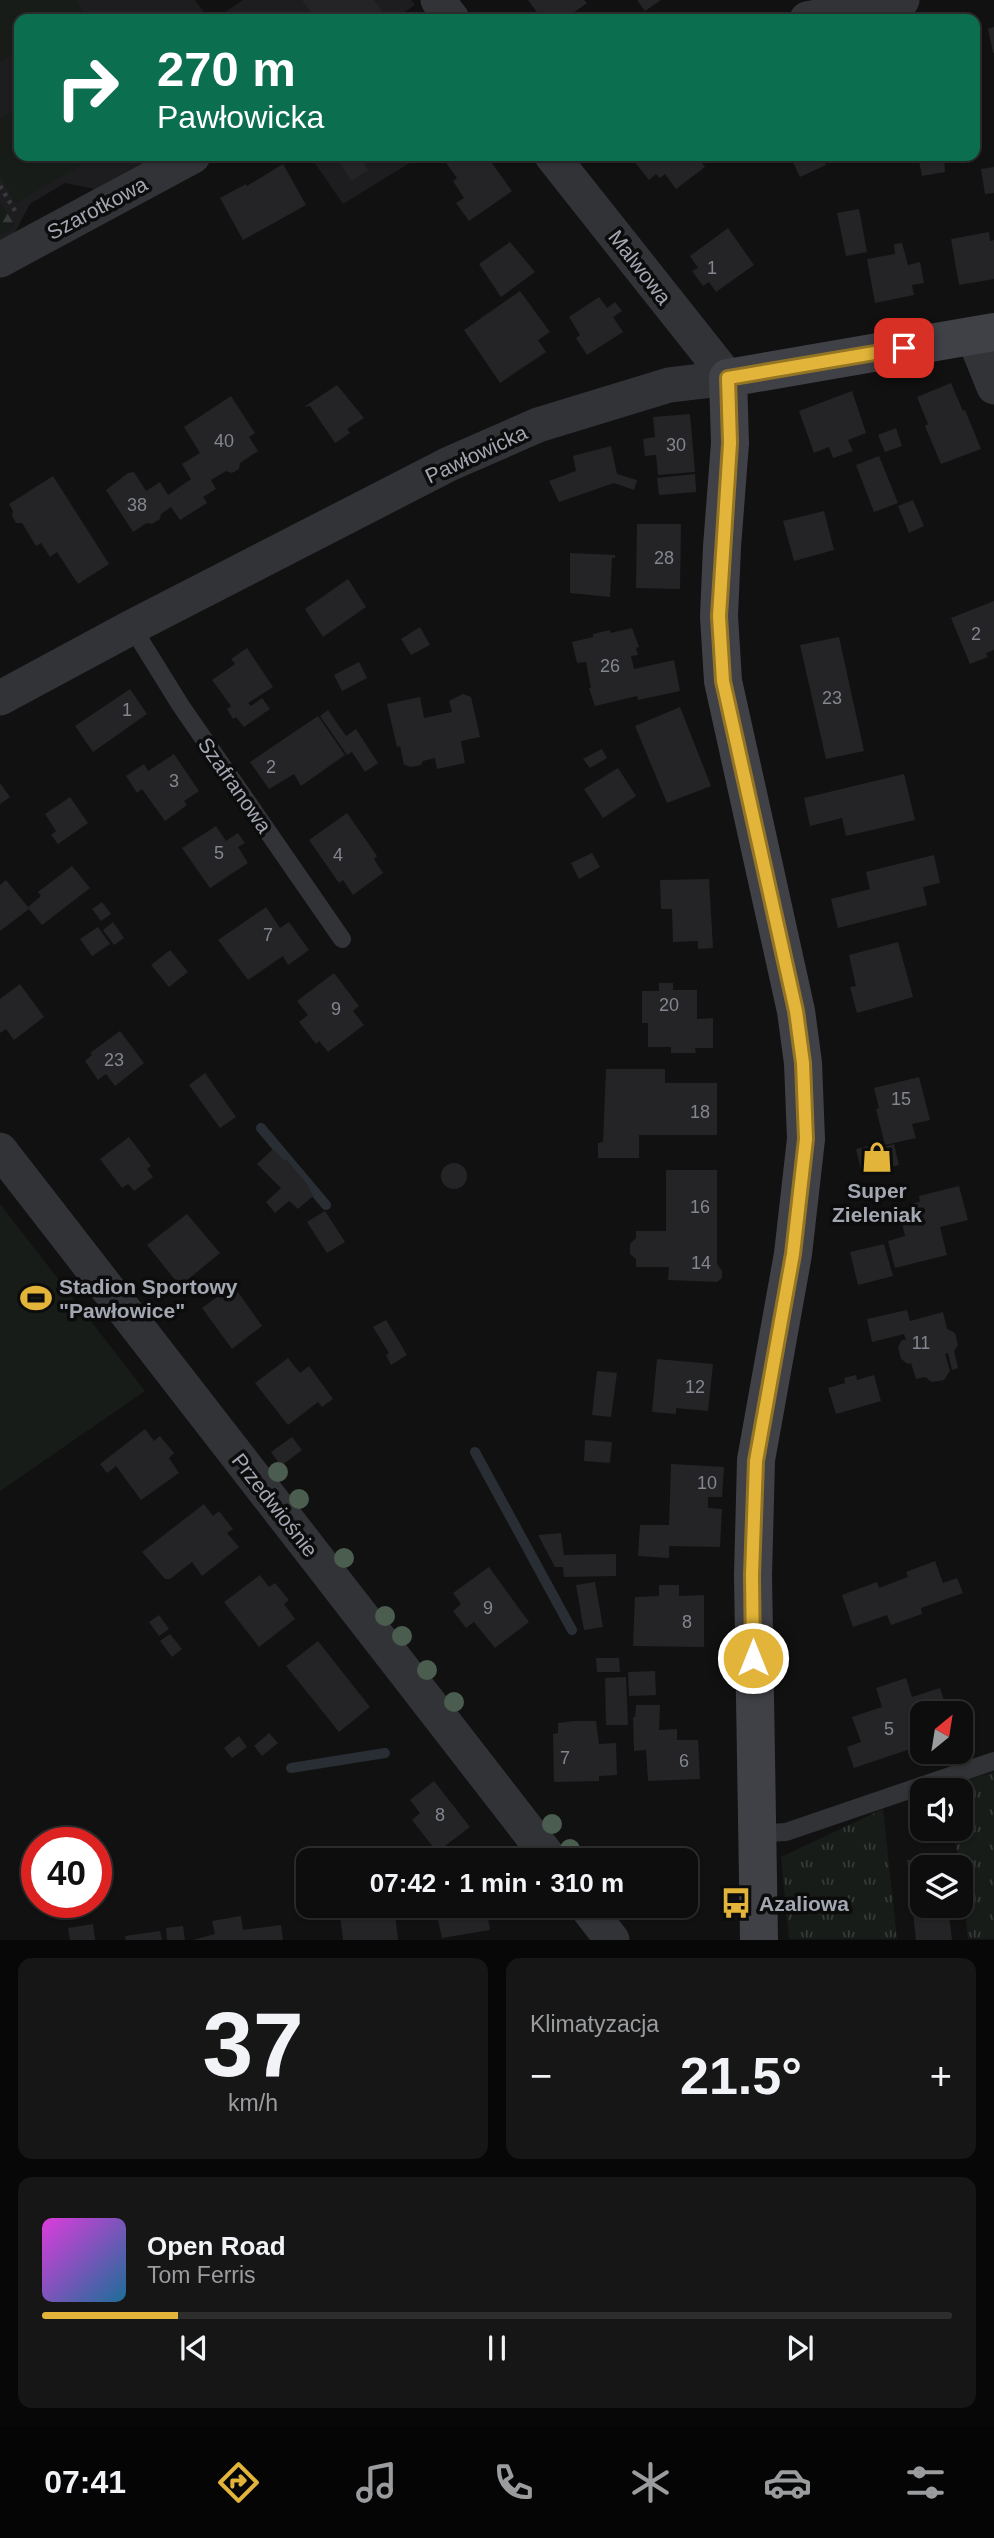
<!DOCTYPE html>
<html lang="pl">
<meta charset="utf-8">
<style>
body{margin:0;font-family:Arial,sans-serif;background:#161617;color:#f1f3f6;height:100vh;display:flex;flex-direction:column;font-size:26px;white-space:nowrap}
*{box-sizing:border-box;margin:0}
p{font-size:23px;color:#9a9c9e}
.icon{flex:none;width:38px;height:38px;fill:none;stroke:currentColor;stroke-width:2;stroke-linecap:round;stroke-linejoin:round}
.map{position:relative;height:1940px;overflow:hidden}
.side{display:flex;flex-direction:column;gap:18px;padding:18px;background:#070708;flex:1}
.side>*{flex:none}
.guide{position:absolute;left:14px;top:14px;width:966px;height:147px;border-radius:14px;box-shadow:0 2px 5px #0004,0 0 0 2px #2d2d2e;background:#0b6e4f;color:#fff;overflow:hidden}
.needle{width:46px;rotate:30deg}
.tools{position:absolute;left:910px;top:1701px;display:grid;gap:14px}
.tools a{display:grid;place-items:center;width:63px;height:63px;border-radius:14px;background:#0d0d0e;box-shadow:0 2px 5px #0004,0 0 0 2px #2d2d2e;font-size:35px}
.speed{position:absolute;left:21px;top:1827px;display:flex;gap:14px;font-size:35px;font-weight:700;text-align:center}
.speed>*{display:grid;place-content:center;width:91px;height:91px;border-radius:50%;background:#0d0d0e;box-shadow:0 2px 5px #0004,0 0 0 2px #2d2d2e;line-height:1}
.speed .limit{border:10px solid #d22;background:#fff;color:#111}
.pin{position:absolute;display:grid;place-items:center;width:60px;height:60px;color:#fff;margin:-30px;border-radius:14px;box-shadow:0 4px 10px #0006}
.me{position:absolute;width:77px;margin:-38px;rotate:0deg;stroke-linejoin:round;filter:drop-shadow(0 0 5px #0008)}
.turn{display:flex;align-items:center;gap:24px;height:147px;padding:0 28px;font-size:32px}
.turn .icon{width:91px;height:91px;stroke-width:2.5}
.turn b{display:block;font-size:49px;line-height:60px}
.big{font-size:52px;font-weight:700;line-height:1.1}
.side .widget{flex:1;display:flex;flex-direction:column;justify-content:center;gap:10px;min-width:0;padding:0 24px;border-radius:14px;background:#161617}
.side .dial{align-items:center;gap:0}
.dial b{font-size:91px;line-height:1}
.song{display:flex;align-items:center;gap:21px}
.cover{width:84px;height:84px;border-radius:10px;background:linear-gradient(135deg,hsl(300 70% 55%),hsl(200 70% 35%))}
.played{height:7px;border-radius:4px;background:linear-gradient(90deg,#e2b439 15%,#2d2d2e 15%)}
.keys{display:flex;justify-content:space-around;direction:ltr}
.heat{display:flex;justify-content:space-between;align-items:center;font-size:38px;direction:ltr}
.side .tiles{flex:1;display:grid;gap:18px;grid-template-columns:1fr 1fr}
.widget:last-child{grid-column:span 2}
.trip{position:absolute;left:296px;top:1848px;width:402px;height:70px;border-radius:14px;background:#0d0d0e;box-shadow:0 2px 5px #0004,0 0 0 2px #2d2d2e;font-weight:700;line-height:70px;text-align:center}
.menu{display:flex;height:112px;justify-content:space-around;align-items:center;background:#050506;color:#9a9c9e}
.menu .icon{width:49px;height:49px}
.menu .active{color:#e2b439}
.menu b{font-size:32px;color:#f1f3f6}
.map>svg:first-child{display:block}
.built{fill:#1d1d1f}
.grass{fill:url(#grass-tufts)}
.forest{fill:url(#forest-firs)}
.pitch{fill:#171c19}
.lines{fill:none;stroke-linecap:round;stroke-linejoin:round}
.stream{stroke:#282e34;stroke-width:10}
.building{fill:#242426}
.path{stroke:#38393e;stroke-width:4.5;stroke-dasharray:3.5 5;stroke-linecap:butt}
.lane{stroke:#323337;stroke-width:18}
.street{stroke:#323337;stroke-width:35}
.secondary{stroke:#404147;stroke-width:38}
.tree{fill:#4b5d4e}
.route-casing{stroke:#937525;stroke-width:18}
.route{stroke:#e2b439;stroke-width:12}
.labels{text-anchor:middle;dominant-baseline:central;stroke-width:7;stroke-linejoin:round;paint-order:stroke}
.number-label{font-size:18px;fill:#82868e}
.street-label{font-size:21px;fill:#a3a7b2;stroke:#0c0c0d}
.poi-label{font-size:21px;font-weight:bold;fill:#a3a7b2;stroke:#0c0c0d;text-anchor:start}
</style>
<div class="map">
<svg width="994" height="1940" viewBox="0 0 994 1940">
<defs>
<pattern id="grass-tufts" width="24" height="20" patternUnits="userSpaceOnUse" patternTransform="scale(1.75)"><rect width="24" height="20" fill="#171c19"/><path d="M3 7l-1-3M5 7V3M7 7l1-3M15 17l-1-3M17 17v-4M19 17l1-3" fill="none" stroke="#363a38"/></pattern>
<pattern id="forest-firs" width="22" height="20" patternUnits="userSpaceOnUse" patternTransform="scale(1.75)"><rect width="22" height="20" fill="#171c19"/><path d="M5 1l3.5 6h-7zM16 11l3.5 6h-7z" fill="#363a38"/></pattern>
</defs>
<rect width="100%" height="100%" fill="#111112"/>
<path class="built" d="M0,0H195L209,19H19V156H155L95,189L65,183L30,204L13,236L0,243Z
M243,0H411L415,5L394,19H215Z
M310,156H421L343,204Z"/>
<path class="grass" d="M994,1772V1939H968L961,1867H959L954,1829H961V1790H949L948,1786Z
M883,1809L897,1939H789L781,1857Z"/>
<path class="forest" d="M0,201L15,226L0,236Z"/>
<path class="pitch" d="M0,0H75L83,12L70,19H19V51L0,63Z
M19,108V156H97L16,203L0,175V119Z
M0,1204L145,1391L0,1491Z"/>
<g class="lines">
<path class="stream" d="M261,1128L326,1205
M475,1452L572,1630
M291,1768L385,1753"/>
</g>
<path class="building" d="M302,0H374L388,19H316Z
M528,0H584L587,3L565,19H542Z
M637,0H661L645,11Z
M994,27V53H993L988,29Z
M353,156H359L368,170L351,181L340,163Z
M404,156H419L409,163Z
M451,156H494L489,159L512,191L469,221L456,203L464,198L453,181L457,178L444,160Z
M630,156H697L705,167L676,189L665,174L660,178L656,174L649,180Z
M790,156H821L826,165L800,177Z
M918,156H944L945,172L922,176Z
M283,164L306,205L243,240L220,198L246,184L247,186Z
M994,167V193L985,194L981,169Z
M859,209L867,252L846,256L837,213Z
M728,228L754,265L716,292L709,282L703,286L692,271L698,268L690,256Z
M989,232L990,241L994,240V279L959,285L951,239Z
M510,242L535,272L501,297L479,264Z
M902,243L908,265L920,262L924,283L912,285L914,295L875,303L867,259L895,254L894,244Z
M520,291L550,332L538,340L546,352L500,383L464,330Z
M599,297L607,308L615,302L622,311L613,317L623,332L587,355L576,338L580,335L569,317Z
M951,383L963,411L965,410L981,449L941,464L925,426L928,424L917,397Z
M337,385L364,418L347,429L350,433L335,443L310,406L304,407Z
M852,391L866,433L848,440L853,451L833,458L829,447L814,453L799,411Z
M231,396L255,433L249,437L258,451L240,463L239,469L232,473L226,471L211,480L216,489L203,497L207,503L180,520L171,507L161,514L160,519L152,524L147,523L133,532L106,490L128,473L134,472L146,491L160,482L168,495L191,479L182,464L200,453L184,427Z
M690,414L695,472L658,475L656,455L645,456L643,439L655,437L653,417Z
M896,428L902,446L885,452L878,435Z
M611,446L617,474L637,480L634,490L614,483L559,502L549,481L576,471L573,456Z
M879,456L898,503L874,512L856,465Z
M695,474L696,492L659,495L657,478Z
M53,476L109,564L78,584L57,552L50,557L41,543L36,546L22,523H16L12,516L13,511L9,504Z
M913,500L924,526L909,533L898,506Z
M824,511L834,550L794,561L783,521Z
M637,524H681L680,589L636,588Z
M570,553L615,555V558H612L610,597L570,593Z
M348,579L366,607L323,637L305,609Z
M994,601V650L986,653L988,657L970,664L951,618Z
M420,627L430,645L411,655L401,639Z
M632,628L639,647L636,648L638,655L631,656L634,669L674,660L680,691L638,700L637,696L595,706L589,688H591L586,662L577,663L572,642L593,637V634L610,630V633Z
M839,637L864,751L826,759L800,645Z
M247,648L273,687L248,703L251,706L262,698L270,709L244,727L236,717L233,719L227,709L231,706L212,680L235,664L231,659Z
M359,662L367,678L342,691L334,675Z
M130,689L147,714L93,752L75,726Z
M463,694L471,697L480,737L461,741L465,763L437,769L435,758L423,761L421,765L411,767L404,765L400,746L397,747L387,704L420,697L424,718L452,712L449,701Z
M680,707L711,786L667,803L635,726Z
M328,710L346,736L356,729L378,763L365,772L352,752L347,755L320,716Z
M318,716L345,755L301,786L294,774L269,789L250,762Z
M602,749L607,758L590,768L583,759Z
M174,754L199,791L184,801L187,805L165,821L142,789L137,793L126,776L144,764L148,771Z
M618,768L636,796L603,818L584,789Z
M904,774L915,820L846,836L842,818L810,826L804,798Z
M0,783L10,797L0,804Z
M70,797L88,823L58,844L51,835L56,831L45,814Z
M347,813L377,856L374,859L383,873L353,895L343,880L339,883L309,840Z
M216,826L226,841L238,833L245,843L238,847L248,863L210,888L182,848Z
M592,853L600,867L579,879L571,863Z
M934,855L940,883L923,887L927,905L838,928L831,899L870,889L866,872Z
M72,866L90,888L42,925L29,909L0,931V885L6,880L28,907L41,896L38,892Z
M709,879L713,948L698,949V941L673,942L672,909H661L660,880Z
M102,902L111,914L101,921L92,909Z
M266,907L280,928L289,922L309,950L288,965L283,956L248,980L218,940Z
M113,922L124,938L114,945L103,930Z
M98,927L110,944L92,956L80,939Z
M898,942L913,997L857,1013L850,987L856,986L849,955Z
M170,950L188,972L169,987L151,965Z
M334,973L359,1006L353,1011L364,1025L328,1052L319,1041L316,1044L299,1022L308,1015L297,1001Z
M659,983H673V990H697V1019L713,1018V1048H695L696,1053H671V1047H648V1023H642V991H659Z
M20,984L44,1017L14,1040L6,1029L0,1033V999Z
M120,1031L144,1063L115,1086L106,1074L98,1080L85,1061L92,1055L90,1053Z
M606,1069H665V1083H717V1135H639V1158H598V1143L603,1142Z
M205,1073L236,1117L220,1128L189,1085Z
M919,1077L930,1120L912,1124L916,1138L885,1145L876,1109L879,1108L874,1088Z
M129,1137L151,1166L147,1169L153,1177L134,1191L128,1184L122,1188L100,1159Z
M879,1143L880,1148L894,1144L899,1165L862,1174L856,1149Z
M273,1149L284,1161L286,1159L307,1184L313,1196L298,1209L289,1201L275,1213L266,1202L281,1188L257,1164Z
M441 1176a13 13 0 1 1 26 0a13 13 0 1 1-26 0Z
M666,1170H717V1264L722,1271V1278L717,1282L668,1280L669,1267H636V1259L630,1254V1244L636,1238V1231H666Z
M959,1186L968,1220L940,1227L947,1255L895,1268L888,1241L905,1236L902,1223L908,1222L906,1214L913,1203L920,1202L919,1196Z
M325,1211L345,1242L327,1253L307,1222Z
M187,1214L220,1253L180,1286L147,1245Z
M884,1244L893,1276L858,1285L850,1252Z
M233,1285L262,1326L232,1349L202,1308Z
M907,1310L910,1321L943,1312L947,1329L955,1333L958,1345L954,1351L958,1368L952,1370L948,1353L945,1354L950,1371L944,1380L932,1382L925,1377L916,1379L911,1363L908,1364L901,1359L898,1347L902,1340H906L904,1334L872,1342L867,1319Z
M386,1320L407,1355L391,1365L386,1355L389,1353L373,1327Z
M288,1358L300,1373L309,1366L333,1399L322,1407L318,1402L288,1425L255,1383Z
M657,1359L713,1364L708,1411L676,1408V1414L652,1412Z
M597,1371L617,1373L611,1417L592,1415Z
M856,1375L857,1380L874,1375L881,1401L836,1414L828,1388L845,1383L844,1378Z
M145,1429L154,1441L160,1436L174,1453L169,1458L179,1473L141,1500L116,1466L107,1473L100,1464Z
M292,1437L302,1450L281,1466L271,1452Z
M585,1440L612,1442L610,1463L584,1461Z
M671,1464L724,1467L722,1497H708V1508L722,1509L720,1547L669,1546V1558L638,1556L640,1525H669Z
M204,1504L213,1516L219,1511L233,1529L227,1533L239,1547L202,1576L192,1562L170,1579H165L142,1552Z
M561,1533L564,1555L616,1554V1576L564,1577L563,1567H555L538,1535Z
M935,1561L943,1583L957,1578L963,1593L921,1608L922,1614L891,1625L887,1615L853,1627L842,1595L877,1582L879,1588L908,1577L906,1572Z
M489,1567L529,1622L495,1648L474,1622L466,1628L453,1611L461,1604L453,1593Z
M260,1575L269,1587L275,1583L289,1600L284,1604L295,1619L259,1647L224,1602Z
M595,1582L603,1627L584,1630L576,1585Z
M659,1585H679V1596L704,1595V1647L633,1646L635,1597L659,1596Z
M159,1615L169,1629L159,1636L149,1622Z
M170,1634L182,1649L172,1657L160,1641Z
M318,1641L370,1707L339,1732L286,1666Z
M596,1658H619L620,1672H597Z
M655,1671L656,1695L629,1696L628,1672Z
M626,1677L628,1725H606L605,1678Z
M906,1678L912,1697L940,1688L948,1713H922V1745L854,1768L847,1747L861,1742L852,1717L882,1707L876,1688Z
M636,1705H660L659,1730L677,1729V1740H698L700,1779L648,1781L646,1750L634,1751L633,1717H635Z
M574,1721H596L599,1744L616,1743L617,1775L599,1776V1781L554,1782L553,1734L558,1733V1723Z
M269,1733L278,1743L262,1756L254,1746Z
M239,1736L247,1747L232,1758L224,1748Z
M434,1781L470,1827L437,1852L412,1820L420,1813L410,1800Z
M927,1858L928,1867H922V1906H948L952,1940H916L907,1860Z
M339,1906H394L398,1940H343Z
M435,1906H486L490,1930L442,1938Z
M241,1916L243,1930L281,1925L283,1940H193L215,1934L212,1921Z
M93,1924L95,1940H70L68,1928Z
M183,1926L185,1940H167L166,1928Z
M160,1931L162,1940H126L125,1936Z"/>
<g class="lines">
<path class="path" d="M0,186L17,214"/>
<path class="lane" d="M132,627L181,706L342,939
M756,1834L786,1832L994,1761"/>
<path class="street" d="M438,0L452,19
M807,19L902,0
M552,156L728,378
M0,260L193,156
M973,335L994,387
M0,698L132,627L449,464L538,425L669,385L728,378
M0,1150L551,1860
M586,1906L612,1940"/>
<path class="secondary" d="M759,1940L753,1575L756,1460L793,1254L806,1139L803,1063L796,1011L723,681L719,616L722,547L730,443L728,378L994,332"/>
</g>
<g class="tree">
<circle cx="278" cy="1472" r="10"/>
<circle cx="299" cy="1499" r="10"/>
<circle cx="344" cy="1558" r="10"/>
<circle cx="385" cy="1616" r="10"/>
<circle cx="402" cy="1636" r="10"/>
<circle cx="427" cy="1670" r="10"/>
<circle cx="454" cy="1702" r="10"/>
<circle cx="552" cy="1824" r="10"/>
<circle cx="570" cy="1849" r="10"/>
</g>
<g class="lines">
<defs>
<path id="route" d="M753,1658L752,1575L756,1461L793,1254L806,1139L803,1063L796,1011L723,681L719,616L730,443L728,378L904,348"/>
</defs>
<use href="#route" class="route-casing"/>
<use href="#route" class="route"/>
</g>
<defs>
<symbol id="shop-bare" viewBox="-9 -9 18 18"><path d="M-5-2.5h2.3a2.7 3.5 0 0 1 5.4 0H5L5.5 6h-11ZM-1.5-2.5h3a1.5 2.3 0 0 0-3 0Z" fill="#e2b439" stroke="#0c0c0d" stroke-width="2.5" paint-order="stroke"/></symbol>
<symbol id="stadium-bare" viewBox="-9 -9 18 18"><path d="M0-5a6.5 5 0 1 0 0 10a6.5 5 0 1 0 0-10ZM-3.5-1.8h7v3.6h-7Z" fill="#e2b439" stroke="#0c0c0d" stroke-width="2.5" paint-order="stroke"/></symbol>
<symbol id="bus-bare" viewBox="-9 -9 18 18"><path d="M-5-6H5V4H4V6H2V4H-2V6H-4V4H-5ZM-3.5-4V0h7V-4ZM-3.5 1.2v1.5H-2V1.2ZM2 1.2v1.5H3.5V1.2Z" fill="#e2b439" stroke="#0c0c0d" stroke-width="2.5" paint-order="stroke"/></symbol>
</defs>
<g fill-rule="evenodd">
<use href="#shop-bare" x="855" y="1135" width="44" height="44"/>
<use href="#stadium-bare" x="14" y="1276" width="44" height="44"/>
<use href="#bus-bare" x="714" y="1881" width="44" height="44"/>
</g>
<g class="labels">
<g class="number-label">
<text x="712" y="268">1</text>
<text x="224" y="441">40</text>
<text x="676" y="445">30</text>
<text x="137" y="505">38</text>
<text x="664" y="558">28</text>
<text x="976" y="634">2</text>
<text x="610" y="666">26</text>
<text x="832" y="698">23</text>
<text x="127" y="710">1</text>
<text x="271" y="767">2</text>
<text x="174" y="781">3</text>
<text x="219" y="853">5</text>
<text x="338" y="855">4</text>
<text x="268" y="935">7</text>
<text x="669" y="1005">20</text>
<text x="336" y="1009">9</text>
<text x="114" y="1060">23</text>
<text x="901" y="1099">15</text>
<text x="700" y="1112">18</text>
<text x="700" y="1207">16</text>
<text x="701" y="1263">14</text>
<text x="921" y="1343">11</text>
<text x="695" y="1387">12</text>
<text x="707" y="1483">10</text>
<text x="488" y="1608">9</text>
<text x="687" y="1622">8</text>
<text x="889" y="1729">5</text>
<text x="565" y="1758">7</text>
<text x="684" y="1761">6</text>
<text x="440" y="1815">8</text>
</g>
<g class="street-label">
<text transform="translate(97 208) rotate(-28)">Szarotkowa</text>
<text transform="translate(640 267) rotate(52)">Malwowa</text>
<text transform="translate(476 454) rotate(-25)">Pawłowicka</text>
<text transform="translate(235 785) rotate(55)">Szafranowa</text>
<text transform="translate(275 1505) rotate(52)">Przedwiośnie</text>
</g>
<g class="poi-label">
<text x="877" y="1190" text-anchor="middle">Super<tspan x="877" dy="24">Zieleniak</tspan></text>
<text x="59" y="1286">Stadion Sportowy<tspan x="59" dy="24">"Pawłowice"</tspan></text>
<text x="759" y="1903">Azaliowa</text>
</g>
</g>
</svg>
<div class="tools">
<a><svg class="needle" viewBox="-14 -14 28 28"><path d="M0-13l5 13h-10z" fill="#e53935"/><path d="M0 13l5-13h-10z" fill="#9a9c9e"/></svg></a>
<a><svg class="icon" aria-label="sound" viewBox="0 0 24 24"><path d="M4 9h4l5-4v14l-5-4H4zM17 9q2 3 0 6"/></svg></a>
<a><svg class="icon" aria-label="layers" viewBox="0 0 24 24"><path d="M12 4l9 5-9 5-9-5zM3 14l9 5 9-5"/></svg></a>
</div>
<div class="speed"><div class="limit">40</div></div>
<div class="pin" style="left:904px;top:348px;background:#d93025"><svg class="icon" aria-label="arrive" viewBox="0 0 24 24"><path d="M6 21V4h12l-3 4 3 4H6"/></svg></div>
<svg class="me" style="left:753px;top:1658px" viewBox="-20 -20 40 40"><circle r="17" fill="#e2b439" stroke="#fff" stroke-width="3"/><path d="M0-11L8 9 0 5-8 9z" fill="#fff"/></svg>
<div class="trip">07:42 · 1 min · 310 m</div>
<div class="guide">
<div class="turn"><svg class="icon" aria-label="right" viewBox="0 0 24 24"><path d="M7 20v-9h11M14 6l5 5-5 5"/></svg><div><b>270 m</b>Pawłowicka</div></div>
</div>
</div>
<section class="side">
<div class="tiles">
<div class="widget dial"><b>37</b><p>km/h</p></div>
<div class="widget"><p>Klimatyzacja</p>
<div class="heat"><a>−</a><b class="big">21.5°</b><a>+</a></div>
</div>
<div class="widget">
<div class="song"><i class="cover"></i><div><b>Open Road</b><p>Tom Ferris</p></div></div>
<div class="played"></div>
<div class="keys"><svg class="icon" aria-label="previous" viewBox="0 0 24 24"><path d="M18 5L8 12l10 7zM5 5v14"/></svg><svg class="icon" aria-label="pause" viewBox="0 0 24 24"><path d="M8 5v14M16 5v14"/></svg><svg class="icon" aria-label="next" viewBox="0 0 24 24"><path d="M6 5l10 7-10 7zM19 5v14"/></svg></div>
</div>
</div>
</section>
<nav class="menu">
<b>07:41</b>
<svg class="icon active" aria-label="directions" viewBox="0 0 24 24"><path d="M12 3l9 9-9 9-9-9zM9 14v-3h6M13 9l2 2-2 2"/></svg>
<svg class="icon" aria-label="music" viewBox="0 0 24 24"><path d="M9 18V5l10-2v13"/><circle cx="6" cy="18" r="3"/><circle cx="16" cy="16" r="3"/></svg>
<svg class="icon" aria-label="phone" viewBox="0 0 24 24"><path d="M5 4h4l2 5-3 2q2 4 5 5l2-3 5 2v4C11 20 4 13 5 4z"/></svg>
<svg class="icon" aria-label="climate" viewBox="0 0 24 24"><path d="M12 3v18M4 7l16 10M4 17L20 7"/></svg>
<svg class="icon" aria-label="car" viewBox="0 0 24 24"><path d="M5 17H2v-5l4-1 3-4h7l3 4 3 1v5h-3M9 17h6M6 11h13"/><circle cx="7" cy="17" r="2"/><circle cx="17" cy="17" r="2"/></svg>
<svg class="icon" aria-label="filters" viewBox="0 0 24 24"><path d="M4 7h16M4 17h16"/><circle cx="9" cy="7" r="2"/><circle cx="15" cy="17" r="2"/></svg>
</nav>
